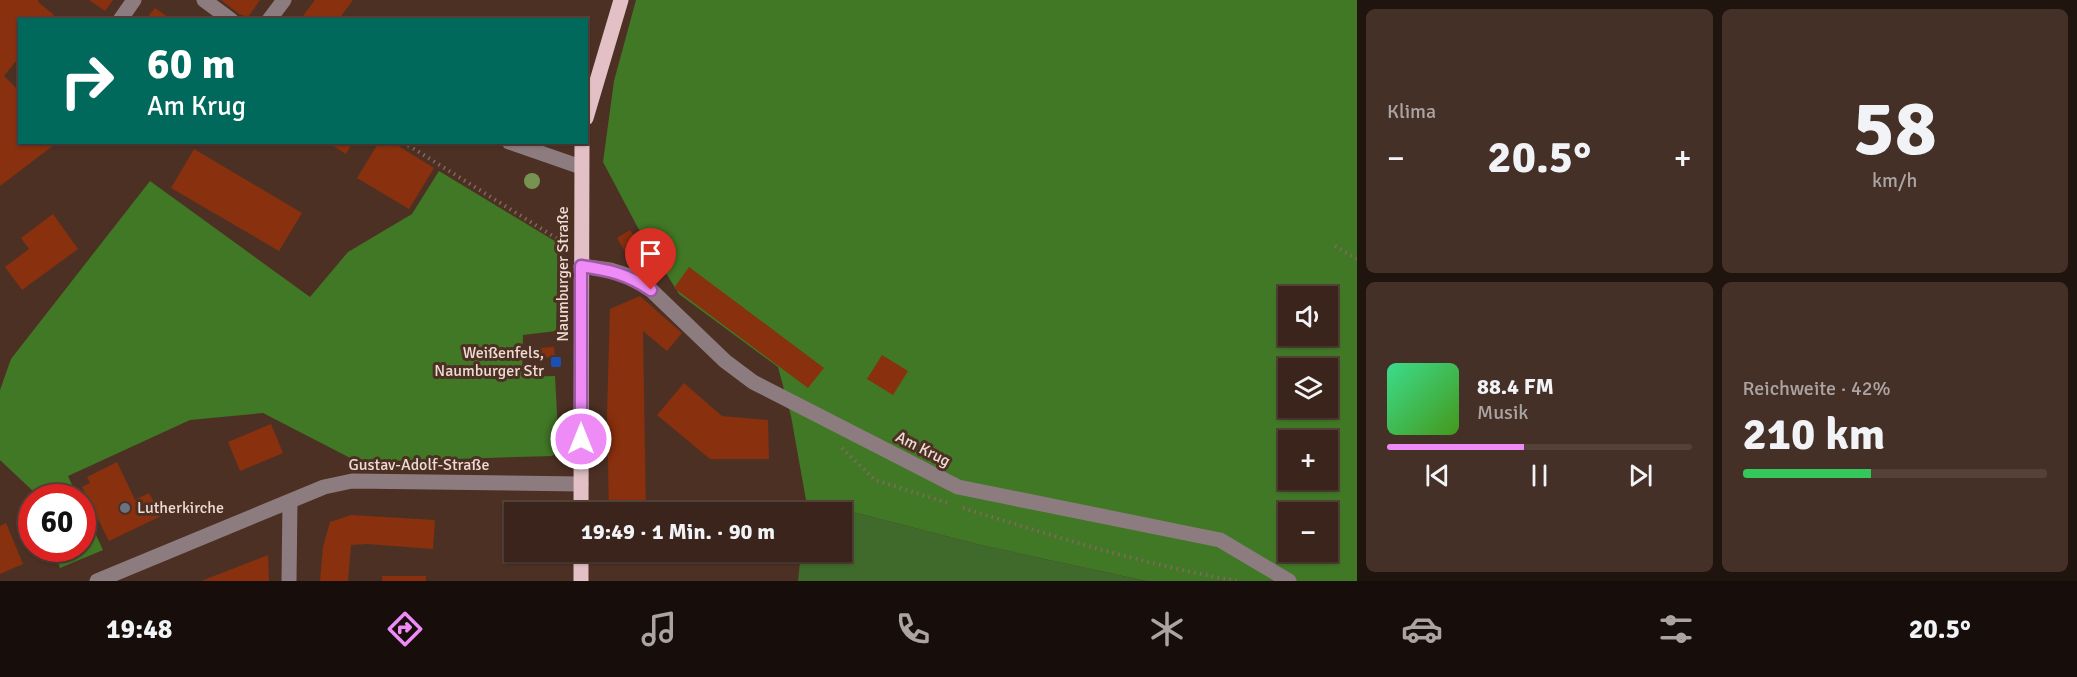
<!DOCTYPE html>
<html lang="de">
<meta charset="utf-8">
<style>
body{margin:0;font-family:Signika,sans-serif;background:#453028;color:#f1f3f6;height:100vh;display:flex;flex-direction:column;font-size:22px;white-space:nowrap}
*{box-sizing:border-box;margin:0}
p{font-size:20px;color:#aba4a3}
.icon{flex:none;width:33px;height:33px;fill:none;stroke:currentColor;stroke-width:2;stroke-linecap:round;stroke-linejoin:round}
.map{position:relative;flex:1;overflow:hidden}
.side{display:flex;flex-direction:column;gap:9px;padding:9px;background:#20140f;width:720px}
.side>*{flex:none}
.banner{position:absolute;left:18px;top:18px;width:570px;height:126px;border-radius:0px;box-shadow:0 2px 4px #0004,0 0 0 2px #54413a;background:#00695c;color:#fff;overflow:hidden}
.fabs{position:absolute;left:1278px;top:286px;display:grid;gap:12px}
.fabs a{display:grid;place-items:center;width:60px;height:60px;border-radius:0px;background:#3a241b;box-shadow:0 2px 4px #0004,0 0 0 2px #54413a;font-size:30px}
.speed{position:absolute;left:18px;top:484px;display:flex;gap:12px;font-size:30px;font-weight:700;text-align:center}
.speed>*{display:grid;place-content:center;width:78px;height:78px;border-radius:50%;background:#3a241b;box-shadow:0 2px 4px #0004,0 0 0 2px #54413a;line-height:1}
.speed .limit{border:9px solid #d22;background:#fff;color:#111}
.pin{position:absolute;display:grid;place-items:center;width:51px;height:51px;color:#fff;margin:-62px -26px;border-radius:50% 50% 50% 0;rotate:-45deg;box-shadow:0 0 6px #0007}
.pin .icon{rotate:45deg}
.me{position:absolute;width:66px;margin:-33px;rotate:0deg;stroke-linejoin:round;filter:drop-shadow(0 0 4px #0008)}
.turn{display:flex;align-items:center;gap:21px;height:126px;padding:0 30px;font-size:27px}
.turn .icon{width:78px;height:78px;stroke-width:2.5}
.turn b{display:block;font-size:42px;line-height:51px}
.big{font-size:45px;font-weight:700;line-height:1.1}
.side .tile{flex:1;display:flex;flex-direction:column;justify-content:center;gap:9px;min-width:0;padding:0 21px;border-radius:9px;background:#453028}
.side .dial{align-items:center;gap:0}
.dial b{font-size:78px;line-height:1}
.song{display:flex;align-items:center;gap:18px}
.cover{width:72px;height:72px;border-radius:9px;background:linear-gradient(135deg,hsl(150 70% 55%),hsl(100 70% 35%))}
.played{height:6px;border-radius:3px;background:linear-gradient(90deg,#ee8bf7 45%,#54413a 45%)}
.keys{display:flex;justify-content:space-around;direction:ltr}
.heat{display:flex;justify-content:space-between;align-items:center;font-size:33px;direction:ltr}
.charge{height:9px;border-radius:4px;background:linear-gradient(90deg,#34c759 42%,#54413a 0)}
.side .tiles{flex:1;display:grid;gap:9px;grid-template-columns:repeat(2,1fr)}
.trip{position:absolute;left:504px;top:502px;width:348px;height:60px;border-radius:0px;background:#3a241b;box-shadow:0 2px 4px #0004,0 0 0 2px #54413a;font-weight:700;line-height:60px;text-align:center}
.menu{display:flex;height:96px;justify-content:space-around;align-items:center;background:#170e0b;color:#aba4a3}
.menu .icon{width:42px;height:42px}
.menu .selected{color:#ee8bf7}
.menu b{font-size:27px;color:#f1f3f6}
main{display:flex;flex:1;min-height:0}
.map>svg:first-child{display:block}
.green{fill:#3f6a2b}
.forest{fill:#417825;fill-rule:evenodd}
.building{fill:#89300e}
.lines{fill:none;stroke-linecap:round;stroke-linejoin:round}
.path{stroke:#82695e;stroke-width:4;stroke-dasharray:1.5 4.5;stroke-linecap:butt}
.minor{stroke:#8d7c7f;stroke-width:15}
.major{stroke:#e2c0c6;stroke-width:15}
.tree{fill:#779352}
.route-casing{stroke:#9b5aa1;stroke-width:15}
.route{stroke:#ee8bf7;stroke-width:10}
.transit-dot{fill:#1a4fb4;stroke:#4d3024;stroke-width:2}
.worship-dot{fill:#6b7280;stroke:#4d3024;stroke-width:2}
.labels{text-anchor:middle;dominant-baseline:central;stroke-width:6;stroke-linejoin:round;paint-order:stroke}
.street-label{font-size:16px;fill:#eedbd3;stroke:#4d3024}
.poi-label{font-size:16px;fill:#eedbd3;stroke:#4d3024;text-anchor:end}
</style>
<main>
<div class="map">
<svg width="1357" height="581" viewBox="0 0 1357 581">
<rect width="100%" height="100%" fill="#4d3024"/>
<path class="green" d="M806,500L981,545L1146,581H798L801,552H842V513H805Z"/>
<path class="forest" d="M636,0H1357V581H1146L981,545L806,500L791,416L778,367L679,294L638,228L603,162L614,81ZM1288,297H1328V336H1288ZM1288,369H1328V408H1288ZM1288,441H1328V480H1288ZM1288,513H1328V552H1288Z
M439,171L558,243L556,331L523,335L522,377L555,376L559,450L552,456L358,462L263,413L190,420L68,476L78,498H36L34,492L0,460V390L11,359L150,181L310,297L348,252L412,214Z
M83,507L103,550L60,568L54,549H82Z"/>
<path class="building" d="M0,0H39L38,2L54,15L50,20H20V56L4,76L20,92V142H58L0,186Z
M89,0H113L105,11Z
M221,0H260L248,17L239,14Z
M315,0H353L338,20H300Z
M155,8L172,20H145Z
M327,142H353L346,154Z
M379,142H392L434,168L409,209L357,178Z
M194,149L302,213L279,251L171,188Z
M53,214L78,249L22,290L5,267L29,249L21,238Z
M630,230L644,253L631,262L617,238Z
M689,267L824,368L808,388L674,288Z
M640,296L682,333L667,351L643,331L646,513H609L607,413L610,309Z
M554,347L555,357L539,358V348Z
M882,355L908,371L893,395L867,379Z
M684,383L722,416L768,420L769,459H710L657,415Z
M271,424L283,453L240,471L228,442Z
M117,462L135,500L149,493L161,516L109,541L82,487L90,483L87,477Z
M351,515L435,520L433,549L367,544L351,545L348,581H320L323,547L330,522Z
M6,523L23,564L0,574V526Z
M268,555L269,581H201Z
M382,576H426V581H382Z"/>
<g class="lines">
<path class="path" d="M403,142L561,241
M1335,246L1357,259
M842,448L875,480L948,503
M963,508C1053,536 1145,565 1238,581"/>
<path class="minor" d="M204,0L231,20
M120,20L134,0
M269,20L284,0
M509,142L581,167
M581,266L610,270L632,277L651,290L725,361L753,382L958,487L1220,540L1289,581
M97,581L324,487L352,481L581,484
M289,581L290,501"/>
<path class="major" d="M586,118L621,0
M581,513L582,142
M581,581V552"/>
</g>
<circle class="tree" cx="532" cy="181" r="8"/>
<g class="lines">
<defs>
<path id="route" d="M581,439V266C609,270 627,274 651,290"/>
</defs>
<use href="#route" class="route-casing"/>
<use href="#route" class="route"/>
</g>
<rect class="transit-dot" x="550" y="356" width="12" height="12" rx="3"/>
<circle class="worship-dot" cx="125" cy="508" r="6"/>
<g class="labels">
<g class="street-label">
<text transform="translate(563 274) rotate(-90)">Naumburger Straße</text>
<text transform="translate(923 449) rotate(27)">Am Krug</text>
<text x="419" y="465">Gustav-Adolf-Straße</text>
</g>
<g class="poi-label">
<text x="544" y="353">Weißenfels,<tspan x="544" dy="18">Naumburger Str</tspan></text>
<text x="137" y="508" text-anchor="start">Lutherkirche</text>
</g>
</g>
</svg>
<div class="fabs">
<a><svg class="icon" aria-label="sound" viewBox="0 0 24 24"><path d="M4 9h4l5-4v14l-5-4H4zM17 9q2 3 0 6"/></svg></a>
<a><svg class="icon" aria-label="layers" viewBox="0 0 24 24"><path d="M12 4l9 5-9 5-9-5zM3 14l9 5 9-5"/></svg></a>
<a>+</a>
<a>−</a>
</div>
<div class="speed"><div class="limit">60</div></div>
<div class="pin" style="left:651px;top:290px;background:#d93025"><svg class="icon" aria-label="arrive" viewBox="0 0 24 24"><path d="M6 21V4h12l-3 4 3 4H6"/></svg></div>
<svg class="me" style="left:581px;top:439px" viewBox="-20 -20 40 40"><circle r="17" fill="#ee8bf7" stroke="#fff" stroke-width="3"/><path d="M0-11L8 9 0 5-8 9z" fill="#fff"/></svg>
<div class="trip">19:49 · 1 Min. · 90 m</div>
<div class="banner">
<div class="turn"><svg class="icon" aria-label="right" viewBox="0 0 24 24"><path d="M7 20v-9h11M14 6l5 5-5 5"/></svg><div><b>60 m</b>Am Krug</div></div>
</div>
</div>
<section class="side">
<div class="tiles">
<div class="tile"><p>Klima</p>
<div class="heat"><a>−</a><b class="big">20.5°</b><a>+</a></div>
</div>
<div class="tile dial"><b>58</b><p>km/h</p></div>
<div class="tile">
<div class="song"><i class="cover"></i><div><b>88.4 FM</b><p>Musik</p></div></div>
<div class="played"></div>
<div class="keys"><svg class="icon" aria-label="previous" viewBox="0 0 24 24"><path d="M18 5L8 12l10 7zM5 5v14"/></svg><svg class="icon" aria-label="pause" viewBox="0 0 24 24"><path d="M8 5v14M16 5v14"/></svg><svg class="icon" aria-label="next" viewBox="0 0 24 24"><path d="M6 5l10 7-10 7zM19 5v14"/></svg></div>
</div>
<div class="tile"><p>Reichweite · 42%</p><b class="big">210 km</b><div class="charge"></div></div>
</div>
</section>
</main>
<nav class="menu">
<b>19:48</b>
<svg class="icon selected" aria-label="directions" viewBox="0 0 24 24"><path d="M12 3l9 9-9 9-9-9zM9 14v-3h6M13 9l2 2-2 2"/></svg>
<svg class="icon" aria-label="music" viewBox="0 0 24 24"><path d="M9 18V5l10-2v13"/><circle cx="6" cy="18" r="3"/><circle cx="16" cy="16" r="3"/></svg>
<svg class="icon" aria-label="phone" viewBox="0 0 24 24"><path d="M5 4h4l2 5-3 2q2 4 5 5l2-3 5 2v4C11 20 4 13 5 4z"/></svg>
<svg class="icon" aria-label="climate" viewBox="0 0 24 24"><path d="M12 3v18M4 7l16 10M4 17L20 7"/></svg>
<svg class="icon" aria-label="car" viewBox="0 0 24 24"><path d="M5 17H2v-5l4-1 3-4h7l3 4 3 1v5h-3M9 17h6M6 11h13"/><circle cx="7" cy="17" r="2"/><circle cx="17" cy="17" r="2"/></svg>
<svg class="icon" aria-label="filters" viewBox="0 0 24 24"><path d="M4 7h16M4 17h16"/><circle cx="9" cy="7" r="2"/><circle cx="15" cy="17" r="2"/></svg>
<b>20.5°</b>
</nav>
